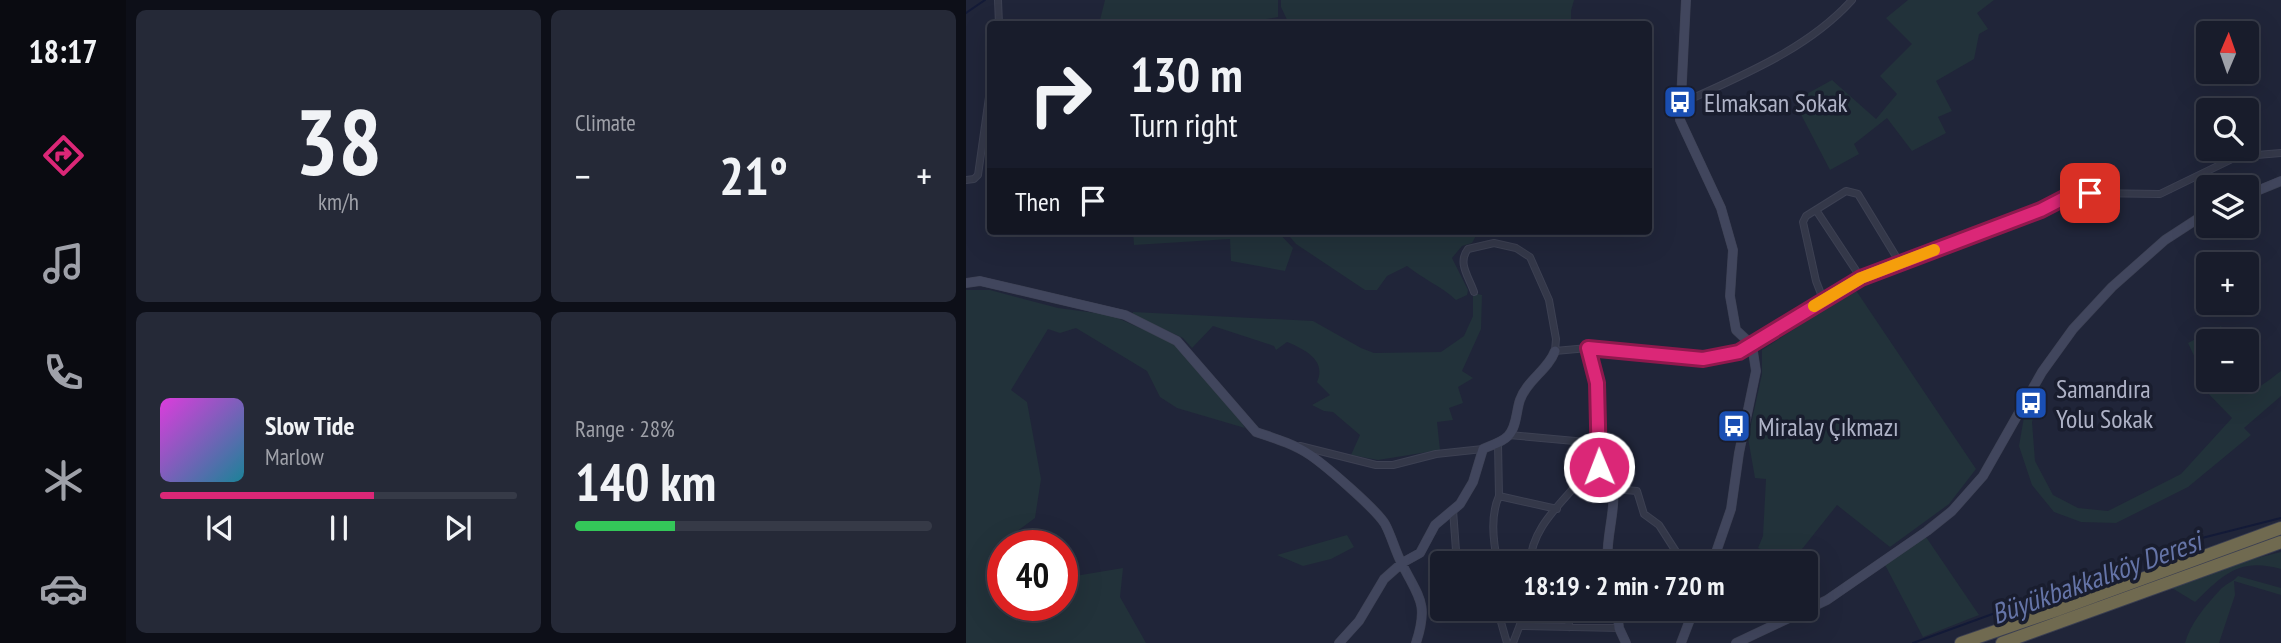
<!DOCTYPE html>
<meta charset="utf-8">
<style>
body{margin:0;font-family:"PT Sans Narrow",sans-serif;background:#252937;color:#f1f3f6;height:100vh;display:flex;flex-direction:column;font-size:26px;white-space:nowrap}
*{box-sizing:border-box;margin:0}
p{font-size:23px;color:#9fa1a9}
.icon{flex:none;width:38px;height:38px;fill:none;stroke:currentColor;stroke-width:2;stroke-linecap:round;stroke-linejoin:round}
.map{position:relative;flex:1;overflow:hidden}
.details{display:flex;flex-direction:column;gap:10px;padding:10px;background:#0d0f18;width:840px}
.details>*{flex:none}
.hud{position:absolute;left:21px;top:21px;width:665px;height:214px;border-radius:7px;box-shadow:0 7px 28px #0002,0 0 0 2px #363a47;background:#181c2b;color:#f1f3f6;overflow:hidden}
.needle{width:46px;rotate:2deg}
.fabs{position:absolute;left:1230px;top:21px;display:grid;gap:14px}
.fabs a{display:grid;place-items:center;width:63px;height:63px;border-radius:7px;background:#181c2b;box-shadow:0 7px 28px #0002,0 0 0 2px #363a47;font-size:35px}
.speed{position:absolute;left:21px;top:530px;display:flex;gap:14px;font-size:35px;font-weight:700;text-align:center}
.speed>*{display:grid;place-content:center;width:91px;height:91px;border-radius:50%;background:#181c2b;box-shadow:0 7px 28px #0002,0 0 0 2px #363a47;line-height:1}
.speed .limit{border:10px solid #d22;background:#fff;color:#111}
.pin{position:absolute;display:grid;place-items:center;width:60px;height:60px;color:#fff;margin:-30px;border-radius:14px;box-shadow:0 4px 10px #0006}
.me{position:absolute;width:77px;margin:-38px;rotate:359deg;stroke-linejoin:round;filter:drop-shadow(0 0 5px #0008)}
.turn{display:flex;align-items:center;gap:24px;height:147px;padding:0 28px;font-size:32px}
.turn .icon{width:91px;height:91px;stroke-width:2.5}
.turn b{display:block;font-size:49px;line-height:60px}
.then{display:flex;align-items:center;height:66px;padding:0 28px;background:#0003;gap:14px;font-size:26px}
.big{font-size:52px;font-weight:700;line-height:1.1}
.details .widget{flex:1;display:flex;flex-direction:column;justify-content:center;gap:10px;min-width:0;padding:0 24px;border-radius:10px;background:#252937}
.details .dial{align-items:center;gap:0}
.dial b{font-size:91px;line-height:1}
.song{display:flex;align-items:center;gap:21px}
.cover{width:84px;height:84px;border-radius:10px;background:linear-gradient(135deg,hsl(300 70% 55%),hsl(190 70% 35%))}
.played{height:7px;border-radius:4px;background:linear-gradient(90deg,#db2777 60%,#363a47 60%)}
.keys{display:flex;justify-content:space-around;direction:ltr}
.heat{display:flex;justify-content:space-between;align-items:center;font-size:38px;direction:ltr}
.charge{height:10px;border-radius:5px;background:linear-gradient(90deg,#34c759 28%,#363a47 0)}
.details .tiles{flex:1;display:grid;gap:10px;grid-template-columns:repeat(2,1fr)}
.trip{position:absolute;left:464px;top:551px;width:388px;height:70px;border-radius:7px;background:#181c2b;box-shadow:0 7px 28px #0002,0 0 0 2px #363a47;font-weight:700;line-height:70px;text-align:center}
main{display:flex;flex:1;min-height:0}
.tabs{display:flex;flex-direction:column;width:126px;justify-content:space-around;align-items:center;background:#0a0b11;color:#9fa1a9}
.tabs .icon{width:49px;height:49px}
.tabs .selected{color:#db2777}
.tabs b{font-size:32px;color:#f1f3f6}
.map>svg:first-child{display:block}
.green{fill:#22323a}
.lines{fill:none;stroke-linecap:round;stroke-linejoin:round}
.stream{stroke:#131a37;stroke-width:2}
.street-casing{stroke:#3d4153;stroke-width:8}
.secondary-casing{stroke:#3d4153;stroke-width:10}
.highway-casing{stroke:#3b3f51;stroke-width:14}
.street{stroke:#343849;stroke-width:6}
.secondary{stroke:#41465d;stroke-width:9}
.highway{stroke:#706a50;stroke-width:12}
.route-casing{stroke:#8e194d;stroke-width:18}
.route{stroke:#db2777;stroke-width:12}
.slow{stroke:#f59e0b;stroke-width:12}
.labels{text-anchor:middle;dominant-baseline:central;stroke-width:7;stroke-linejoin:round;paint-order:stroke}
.poi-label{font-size:26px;fill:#aeb2c6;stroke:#191d2e;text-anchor:start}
.water-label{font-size:28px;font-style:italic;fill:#6574a7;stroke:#191d2e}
</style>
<main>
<nav class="tabs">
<b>18:17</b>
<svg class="icon selected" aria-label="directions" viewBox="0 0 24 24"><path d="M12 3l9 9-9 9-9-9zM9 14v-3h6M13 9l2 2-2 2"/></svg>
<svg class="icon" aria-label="music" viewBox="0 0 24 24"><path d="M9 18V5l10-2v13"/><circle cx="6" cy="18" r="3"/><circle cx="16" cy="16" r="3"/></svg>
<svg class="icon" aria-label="phone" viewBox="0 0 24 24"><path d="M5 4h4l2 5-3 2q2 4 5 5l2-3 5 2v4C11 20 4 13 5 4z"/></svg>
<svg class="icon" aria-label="climate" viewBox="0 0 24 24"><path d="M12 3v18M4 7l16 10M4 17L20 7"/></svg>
<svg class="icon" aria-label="car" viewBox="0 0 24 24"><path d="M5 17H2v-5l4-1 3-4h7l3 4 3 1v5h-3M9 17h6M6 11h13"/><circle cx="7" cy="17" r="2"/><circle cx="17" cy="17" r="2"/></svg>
</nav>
<section class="details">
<div class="tiles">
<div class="widget dial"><b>38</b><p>km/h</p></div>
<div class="widget"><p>Climate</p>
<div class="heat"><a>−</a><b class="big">21°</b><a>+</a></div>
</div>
<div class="widget">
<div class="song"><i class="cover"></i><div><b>Slow Tide</b><p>Marlow</p></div></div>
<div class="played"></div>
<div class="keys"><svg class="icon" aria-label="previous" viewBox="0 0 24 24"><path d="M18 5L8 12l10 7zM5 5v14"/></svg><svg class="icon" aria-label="pause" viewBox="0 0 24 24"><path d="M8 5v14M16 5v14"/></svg><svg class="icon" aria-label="next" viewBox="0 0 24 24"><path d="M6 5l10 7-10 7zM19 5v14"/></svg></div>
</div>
<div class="widget"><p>Range · 28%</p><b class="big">140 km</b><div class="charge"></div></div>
</div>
</section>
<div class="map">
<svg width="1315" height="643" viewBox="0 0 1315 643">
<rect width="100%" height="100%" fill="#202539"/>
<path class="green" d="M139,0H312V17L274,24H133Z
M315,0H608L605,11V24H323L315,7Z
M942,0H1028L1011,13L1022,29L1013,34L1008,59L970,81L986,111L972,117L980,133L946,151L921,118L888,144L893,154L864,170L828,101L866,80L910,119L931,94L914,76L946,44L920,18Z
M167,231H311L327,248L319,271L265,261L264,239L168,245Z
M319,231H510L512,232L506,243L496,246L486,258L502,290L501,295L490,300C475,286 457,279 441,266L421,276L411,290H399L330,244Z
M889,289L1010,469L983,504L924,547L871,505L825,563L792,548L797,536L800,479L789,478L782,438L796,374V350Z
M0,290H24L92,308L145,315L207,343L257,396L279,428L211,408L194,397L181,371L110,328L94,333L82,329L45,390L61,402L75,479L69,518L46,535L26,564L37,586V606H96V574L103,577L157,568L154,597L180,643H0Z
M507,293L516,295L515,329L496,371L507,378L492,387L497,403L483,408L487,420L471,422L474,450L412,460L385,455L394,435L367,412L358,411L346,405L364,395L351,382C361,360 338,349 321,342L310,350L308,346L247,326L226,348L217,338L167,315V312L347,321L395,348L408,353L475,352L498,336L507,316Z
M1255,326L1263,341H1242V354L1230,360L1222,343Z
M1315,371V396L1278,428L1285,435L1222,487L1150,523L1115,522L1088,512L1066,485L1053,446L1058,417L1076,384L1066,422L1069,461L1087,495L1112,508L1142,511L1215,474L1266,418L1236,387C1275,399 1283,396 1315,371Z
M381,535L388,547L365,559L337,566L311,555Z
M960,537L1013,615L957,637L918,563Z
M1315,552V569C1273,557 1257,575 1229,602L1206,588L1271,563Z
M1272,576L1315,588V595L1268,581L1269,595L1253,643H1219C1224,624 1240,605 1254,590C1259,584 1267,582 1272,576Z"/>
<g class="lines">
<path class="stream" d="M0,13L19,0
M947,643L1232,539L1315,518"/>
<defs>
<path id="street" d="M32,0L33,24
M714,104C774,76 841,50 886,0
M0,180L8,179L12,175L24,90
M850,210L895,278
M508,292C503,277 491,263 502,249L528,243L550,248L564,257L583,300L590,339L589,351L622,348L737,359L773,352L895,278L1075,210L1102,196L1124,193L1194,194L1266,159L1279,156L1315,153
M857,299L850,281L837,222L840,216L880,191L892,194L934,263
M543,435L631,443
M532,443L533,496L591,509
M334,446L410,465H427L470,454L517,449
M647,489L671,491L678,514L693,525L718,564
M487,510L491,564
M532,564C527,542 524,516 533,496
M564,564C565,524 602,499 623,469L633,467
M535,609V622L541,643
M597,609L604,627
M554,626L653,628
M547,643L560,609"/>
<path id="secondary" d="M720,0L714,120L755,208L767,250L764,296L770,330L786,345L790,371L773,453L765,509L746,564
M1281,195L1315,181
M0,283L14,281L159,315L211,341L290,432C308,438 328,444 344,455C360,466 410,509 419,524C426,537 429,551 436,564C453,598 463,603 450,643
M622,348L631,383L633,467C636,471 641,476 644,480C654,501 638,539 642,564
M651,609L653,628L660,643
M373,643L393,621L418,579L436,563L454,553L469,525L494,504L507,482L517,449C525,445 535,443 542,436C551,427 550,411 554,400C561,380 582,370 589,351
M715,643L728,609
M770,643L861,600L961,531L986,511L1017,476L1076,372L1107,329L1146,287L1199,240L1242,212"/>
<path id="highway" d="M995,643L1091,610L1315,528
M1036,643L1315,542"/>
</defs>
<use href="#street" class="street-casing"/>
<use href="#secondary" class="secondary-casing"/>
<use href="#highway" class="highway-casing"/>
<use href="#street" class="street"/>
<use href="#secondary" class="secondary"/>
<use href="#highway" class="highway"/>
</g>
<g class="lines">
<defs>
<path id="route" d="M633,467L631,383L622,348L737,359L773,352L895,278L1075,210L1102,196L1124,193"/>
</defs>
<use href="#route" class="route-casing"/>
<use href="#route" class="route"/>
<path class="slow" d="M848,306L895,278L968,250"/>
</g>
<defs>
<symbol id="bus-square" viewBox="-11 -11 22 22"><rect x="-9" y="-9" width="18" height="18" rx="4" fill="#1a4fb4" stroke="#191d2e"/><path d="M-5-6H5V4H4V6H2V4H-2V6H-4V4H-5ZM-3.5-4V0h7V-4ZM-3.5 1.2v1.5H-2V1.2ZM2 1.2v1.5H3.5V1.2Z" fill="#fff"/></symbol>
</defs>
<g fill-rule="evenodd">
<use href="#bus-square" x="695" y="83" width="38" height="38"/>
<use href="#bus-square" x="1046" y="384" width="38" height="38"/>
<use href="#bus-square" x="749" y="407" width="38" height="38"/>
</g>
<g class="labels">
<g class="poi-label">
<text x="738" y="102">Elmaksan Sokak</text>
<text x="1090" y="388">Samandıra<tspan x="1090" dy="30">Yolu Sokak</tspan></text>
<text x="792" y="426">Miralay Çıkmazı</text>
</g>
<g class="water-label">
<text transform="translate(1130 577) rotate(-20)">Büyükbakkalköy Deresi</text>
</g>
</g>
</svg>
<div class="fabs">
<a><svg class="needle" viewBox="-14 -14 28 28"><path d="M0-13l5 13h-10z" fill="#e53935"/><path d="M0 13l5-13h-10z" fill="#9fa1a9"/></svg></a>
<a><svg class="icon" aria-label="search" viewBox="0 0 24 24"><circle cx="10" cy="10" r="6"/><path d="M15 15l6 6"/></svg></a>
<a><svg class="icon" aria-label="layers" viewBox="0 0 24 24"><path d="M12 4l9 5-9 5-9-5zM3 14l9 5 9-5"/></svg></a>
<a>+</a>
<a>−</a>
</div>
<div class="speed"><div class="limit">40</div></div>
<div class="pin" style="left:1124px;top:193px;background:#d93025"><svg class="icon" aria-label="arrive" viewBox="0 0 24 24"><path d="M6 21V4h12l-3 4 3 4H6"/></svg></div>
<svg class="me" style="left:633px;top:467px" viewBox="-20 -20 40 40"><circle r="17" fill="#db2777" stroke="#fff" stroke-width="3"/><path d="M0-11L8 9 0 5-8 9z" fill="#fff"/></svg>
<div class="trip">18:19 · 2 min · 720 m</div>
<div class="hud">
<div class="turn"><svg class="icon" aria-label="right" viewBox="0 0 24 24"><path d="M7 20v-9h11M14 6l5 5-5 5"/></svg><div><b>130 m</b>Turn right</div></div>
<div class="then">Then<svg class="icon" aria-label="arrive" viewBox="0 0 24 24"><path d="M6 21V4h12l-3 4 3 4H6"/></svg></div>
</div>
</div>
</main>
